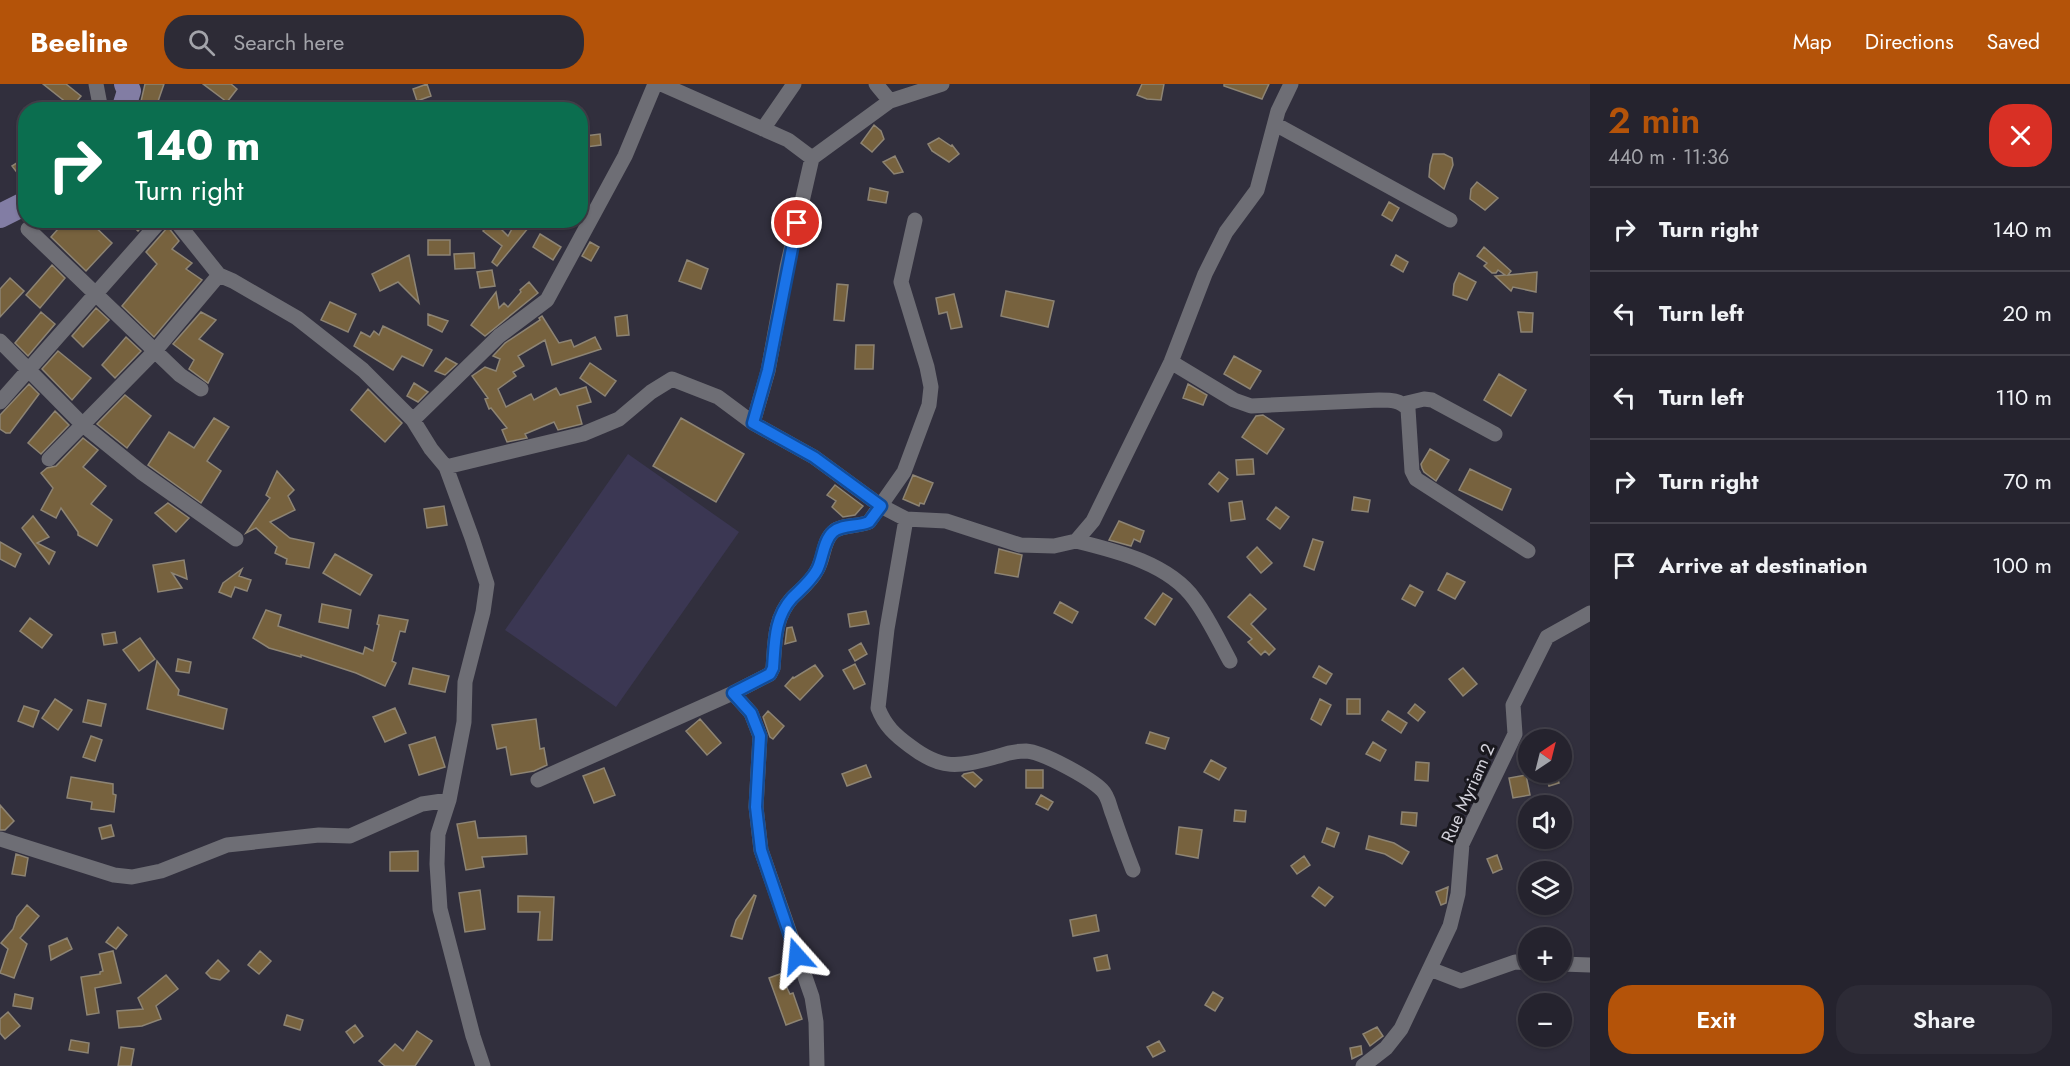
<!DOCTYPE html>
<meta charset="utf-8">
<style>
body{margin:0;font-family:Jost,sans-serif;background:#2d2b36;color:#f1f3f6;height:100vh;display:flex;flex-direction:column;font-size:22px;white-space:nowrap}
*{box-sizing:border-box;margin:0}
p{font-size:20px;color:#a3a4aa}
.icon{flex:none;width:33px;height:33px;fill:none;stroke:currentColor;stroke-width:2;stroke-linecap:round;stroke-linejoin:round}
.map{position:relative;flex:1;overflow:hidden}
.drawer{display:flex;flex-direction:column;background:#25232e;width:480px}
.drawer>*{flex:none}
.guide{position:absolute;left:18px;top:18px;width:570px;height:126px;border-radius:24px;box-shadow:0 2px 4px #0004,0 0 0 2px #42404a;background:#0b6e4f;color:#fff;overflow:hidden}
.needle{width:39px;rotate:35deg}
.tools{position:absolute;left:1518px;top:645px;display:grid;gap:12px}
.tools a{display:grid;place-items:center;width:54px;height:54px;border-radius:50%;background:#25232e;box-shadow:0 2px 4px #0004,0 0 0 2px #42404a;font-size:30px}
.pin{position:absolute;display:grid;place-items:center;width:51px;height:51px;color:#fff;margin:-26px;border:3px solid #fff;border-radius:50%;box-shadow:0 2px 6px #0007}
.me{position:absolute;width:66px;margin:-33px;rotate:342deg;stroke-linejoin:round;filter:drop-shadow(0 0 4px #0008)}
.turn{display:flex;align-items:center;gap:21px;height:126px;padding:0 18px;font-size:27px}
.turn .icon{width:78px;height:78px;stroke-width:2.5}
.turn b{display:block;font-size:42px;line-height:51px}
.round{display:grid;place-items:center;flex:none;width:63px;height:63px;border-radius:24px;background:#2d2b36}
.summary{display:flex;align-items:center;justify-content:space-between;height:102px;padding:0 18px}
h1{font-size:36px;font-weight:600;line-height:45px;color:#b45309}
.primary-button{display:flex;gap:12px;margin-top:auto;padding:12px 18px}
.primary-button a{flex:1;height:69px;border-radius:24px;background:#b45309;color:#fff;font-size:24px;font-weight:600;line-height:69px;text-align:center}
.primary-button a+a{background:#2d2b36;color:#f1f3f6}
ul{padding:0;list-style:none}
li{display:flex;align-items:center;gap:18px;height:84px;padding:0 18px;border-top:2px solid #42404a}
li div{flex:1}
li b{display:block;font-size:22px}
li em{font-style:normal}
header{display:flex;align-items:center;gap:36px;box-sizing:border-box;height:84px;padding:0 30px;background:#b45309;color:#fff}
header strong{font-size:28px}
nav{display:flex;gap:33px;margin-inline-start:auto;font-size:21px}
.search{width:420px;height:54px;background:#2d2b36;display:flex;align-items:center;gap:15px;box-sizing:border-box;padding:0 21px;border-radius:24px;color:#a3a4aa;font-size:22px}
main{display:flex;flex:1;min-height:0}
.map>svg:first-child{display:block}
</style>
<header>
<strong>Beeline</strong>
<div class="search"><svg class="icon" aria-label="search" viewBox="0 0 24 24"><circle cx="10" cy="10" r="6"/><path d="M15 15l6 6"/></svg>Search here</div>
<nav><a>Map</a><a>Directions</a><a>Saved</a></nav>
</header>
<main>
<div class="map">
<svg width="1590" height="982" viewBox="0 0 1590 982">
<rect width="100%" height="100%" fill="#312f3d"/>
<path fill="#3b3753" d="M628,370l111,78 -123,175 -111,-77z"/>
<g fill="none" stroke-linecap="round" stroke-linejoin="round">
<path stroke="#827da4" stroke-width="24" d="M123,26l6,-19 -3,-7
M0,132l26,-13"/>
</g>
<path fill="#77623e" stroke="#8d8474" stroke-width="1.5" d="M43,0h23l15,12 -9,11z
M145,0h19l-9,26h-16z
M203,0h28l6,5 -10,13z
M427,0l4,12 -14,5 -4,-12z
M1142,0h22l-3,16 -14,-1 -10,-4z
M1224,0h45l-7,15 -38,-13z
M874,41l7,6 3,8 -12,13 -11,-9z
M600,50l1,11 -15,2 -1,-11z
M939,54l12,8 1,-1 7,9 -10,8 -17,-11 -4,-7z
M1433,70h11l8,4 1,7 -9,24 -15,-12 1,-12z
M895,72l8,16 -9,2 -11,-12z
M26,73v14l-7,4 -7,-9z
M1477,98l21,16 -13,12 -15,-11 1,-10z
M870,104l18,4 -2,11 -18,-3z
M1389,118l10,6 -7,13 -10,-6z
M66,136h22l24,23 -26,28 -35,-34z
M126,136h22l-10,11z
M517,136l12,7 -32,39 -5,-4 10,-16 -19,-15 10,-10 15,15z
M168,143l11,14 -7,8 20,14 -6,6 16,11 -48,57 -32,-31 35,-42 -11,-12z
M540,150l21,13 -8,13 -20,-13z
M428,156h22v15h-22z
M590,158l9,5 -8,14 -9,-5z
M1484,163l27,24 -3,4 29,-3 -1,20 -23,-5 -2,4 -16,-15 10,-1 -7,-5 -2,3h-4l-8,-7 3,-3 -10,-7z
M474,169l1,15 -20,1 -1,-15z
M409,171l10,48 -21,-21 -18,9 -8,-17z
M1396,171l12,7 -5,10 -12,-7z
M687,176l21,9 -7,20 -22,-8z
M52,181l13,13 -25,30 -14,-13z
M492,186l3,16 -15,2 -3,-16z
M1459,189l17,9 -9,18 -14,-5 1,-11z
M10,194l14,13 -24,26v-28z
M529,198l9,11 -53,43 -14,-11 25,-33 3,16 5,-5 4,4 13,-15 -1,-2z
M837,200l11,1 -4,36 -10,-1z
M1006,207l48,10 -6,26 -47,-11z
M954,210l8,33 -11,2 -4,-17 -8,2 -3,-16z
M330,218l26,12 -8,18 -27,-12z
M96,224l13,12 -26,27 -11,-11z
M41,228l14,12 -27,32 -13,-13z
M201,228l15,8 -17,19 24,15 -15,29 -19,-14 5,-9 -21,-16z
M1518,228l15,1 -1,19h-11z
M428,230l20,7 -6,11 -14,-7z
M627,231l2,20 -12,1 -2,-19z
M542,232l17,27 12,-3 3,7 21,-10 6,12 -49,16 -7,-25 -27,16 6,10 -11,6 3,4 -18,13 8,18 25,-13 3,6 22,-12 4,7 26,-8 5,15 -14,4 5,18 -24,6 -4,-8 -29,12 2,4 -20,4 -5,-12 5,-2 -16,-20 -2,1 -4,-10 3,-1 -16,-22 13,-9 11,4 4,-12 -7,-3 12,-13 35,-23 -1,-2z
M383,242l49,24 -9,16 -21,-10 -9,14 -39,-24 7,-14 9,5 4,-6 5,4z
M126,253l15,14 -26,27 -13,-13z
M856,261h18l-1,24h-18z
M58,267l33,27 -19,22 -30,-31z
M1234,272l27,15 -11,18 -26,-15z
M446,274l11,6 -12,11 -10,-4z
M590,279l26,18 -11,15 -25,-18z
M1499,290l27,16 -15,26 -27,-16z
M414,299l14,9 -10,10 -11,-6z
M29,300l10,10 -29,39h-4l-6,-4v-14z
M1188,300l19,11 -4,10 -20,-7z
M368,305l34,34 -17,19 -34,-32z
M125,311l26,21 -24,32 -30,-24z
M55,327l14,14 -28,29 -13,-11z
M1263,331l21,14 -17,25 -25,-17 14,-21z
M214,334l15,9 -22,34 14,10 -20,32 -53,-38 21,-33 25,16z
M681,334l63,36 -28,48 -63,-36z
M83,354l15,12 -15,17 23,19 -15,18 21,16 -15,26 -19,-11v-3l-17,-24 -5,10 -15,-8 12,-22 -12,-15 6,-5 9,-2z
M1430,365l19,11 -13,21 -12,-9 -2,-4 -1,-4z
M1253,375l1,15 -17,1 -1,-15z
M1470,385l41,20 -9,21 -43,-20z
M277,387l17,19 -6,6 7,14 -25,12 20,16 24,5 -5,25 -23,-4 1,-5 -12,-6 2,-6 -21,-19 -10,5 24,-35 -4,-3z
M1219,388l9,7 -10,13 -9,-8z
M913,391l20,8 -9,21 -4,-1 -1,3 -16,-7z
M835,401l28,21 -8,9 -12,2 -11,-10 4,-6 -9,-6z
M1354,413l16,3 -2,12 -16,-2z
M1242,417l3,18 -14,2 -2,-18z
M168,419l21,15 -13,14 -21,-19z
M444,422l3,19 -20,3 -3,-19z
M1276,423l13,10 -9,12 -13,-10z
M33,432l16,21 -12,6 18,9 -6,12 -27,-36z
M1119,437l25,10 -4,11 -6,-3 -3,7 -22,-6z
M1313,455l10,3 -9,28 -10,-4z
M0,458l21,12 -6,13 -15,-8z
M1257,463l15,16 -11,10 -14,-16z
M999,465l23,6 -4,22 -23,-4z
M335,470l37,21 -12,20 -37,-22z
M184,476l3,19 -15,-6 10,15 -24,4 -5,-27z
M242,485l-3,7 12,4 -4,11 -12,-4 -4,10 -12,-5 4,-9z
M1447,489l18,9 -10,17 -17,-9z
M1410,501l13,7 -8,14 -13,-7z
M1163,509l9,6 -17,26 -10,-7z
M1250,510l16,15 -15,15 24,25 -6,6 -4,-4 -4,4 -13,-13 4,-3 -24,-22z
M1060,518l18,10 -6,11 -18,-10z
M322,520l29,6 -3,18 -29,-6z
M266,526l15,5 -3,11 85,28 2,-7 8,4 6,-26 -2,-1 2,-9 29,5 -3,12 -5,-1 -8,30 4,2 -11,23 -29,-13 -55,-18v2l-32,-9 -16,-10z
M866,527l3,13 -19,3 -2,-13z
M30,534l22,17 -10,13 -22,-17z
M792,543l4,14 -11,3 2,-16z
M115,548l2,11 -13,2 -2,-11z
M140,554l15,21 -16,12 -16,-21z
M861,559l6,11 -12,7 -6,-11z
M178,575l13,3 -2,11 -13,-2z
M157,577l22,29 -1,5 49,14 -4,20 -76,-20z
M855,580l10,20 -11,5 -11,-19z
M815,581l8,11 -23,24 -15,-14 8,-9 1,1z
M1319,582l13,8 -6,10 -13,-7z
M413,584l36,8 -4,16 -36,-8z
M1463,584l14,16 -14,12 -14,-17z
M55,615l17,11 -14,20 -16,-12z
M1320,615l11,6 -10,20 -10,-6z
M1347,615h13v15h-13z
M88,616l18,4 -5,22 -18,-4z
M1415,620l10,8 -7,9 -10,-8z
M24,622l15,5 -6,16 -15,-6z
M395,624l11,25 -21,9 -12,-25z
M768,627l16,15 -11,13 -3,-2 -7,-20z
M1388,627l19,12 -6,10 -19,-13z
M536,635l4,30 4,-1 3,17 -13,6 -23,4 -5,-28 -9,2 -5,-24z
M700,635l21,24 -14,12 -21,-24z
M1150,648l19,6 -4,11 -19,-6z
M91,652l11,4 -7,21 -12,-4z
M435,653l10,30 -26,8 -10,-30z
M1373,658l13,8 -6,11 -14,-7z
M1211,676l15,8 -7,12 -15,-8z
M1416,678l13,1 -1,18 -13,-1z
M866,681l5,12 -24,9 -5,-12z
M604,684l11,27 -21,8 -11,-27z
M1026,686h17v18h-17z
M973,688l9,8 -7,7 -13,-11 2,-2z
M1544,688h12l3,11 -10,3z
M1526,691l4,20 -17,3 -4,-20z
M71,693l42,7v10l3,1 -2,17 -23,-3 1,-7 -25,-4z
M1041,711l12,7 -5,8 -12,-6z
M0,721l14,16 -9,9h-5z
M1235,726l11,1 -1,11 -11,-1z
M1402,728l15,1 -1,13 -15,-2z
M475,737l3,17 48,-2 1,18 -45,3 2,10 -18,3 -9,-46z
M111,741l3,11 -12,3 -3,-11z
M1179,743l23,3 -4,28 -22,-4z
M1327,744l12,5 -5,14 -12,-5z
M1369,752l25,7 15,9 -7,12 -17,-10 -19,-5z
M418,767v20h-28v-19z
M16,770l12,4 -3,18 -13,-2z
M1497,771l5,14 -9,4 -6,-14z
M1304,772l6,9 -13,9 -6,-8z
M1319,803l14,10 -8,9 -13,-10z
M1448,803l-2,16 -5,2 -5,-13z
M480,806l5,39 -20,3 -6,-39z
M754,811l2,1 -14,43 -11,-3 5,-16z
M518,812l36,1 -2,43h-14l2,-28h-22z
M27,821l12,11 -19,22 7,6 -13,34 -14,-5 8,-24 -7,-6 12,-14 4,-12z
M1096,831l3,16 -26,5 -3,-16z
M118,843l9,8 -11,14 -10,-7z
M67,854l5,11 -21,11 -2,-14z
M113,867l8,32 -26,5 4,25 -12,2 -6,-38 19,-3v-2l3,-1 -4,-17z
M260,867l11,10 -12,13 -11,-9z
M1107,871l3,14 -13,2 -3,-13z
M218,876l11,11 -9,9 -9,-2 -5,-5z
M780,890l10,20 3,-1 9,26 -16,6 -17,-47z
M166,891l12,14 -22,17 5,13 -19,7 -23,2 -2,-17 26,-2 -5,-11z
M1213,908l10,6 -8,13 -10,-6z
M15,910l18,4 -2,11 -18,-3z
M8,928l12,14 -15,13 -5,-6v-14z
M287,931l16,5 -3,10 -16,-5z
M355,941l8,11 -9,7 -8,-11z
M1377,943l6,9 -13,10 -7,-12z
M417,947l15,10 -17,25h-30l-6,-5 16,-17 8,7z
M71,956l18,3 -1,10 -19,-3z
M1159,957l6,10 -12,6 -6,-10z
M1361,962l1,8 -10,5 -2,-11z
M121,963l13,2 -3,17h-13z"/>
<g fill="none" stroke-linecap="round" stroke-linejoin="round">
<path stroke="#6e6e75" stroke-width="15" d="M96,0l5,26
M661,0l127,56 24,18
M876,0l14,17
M1275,40l175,96
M763,45l31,-45
M175,136l44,55 14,6 64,37 66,52 50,50 18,29 15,18 26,71 15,46 -4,28 -18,70 -1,40 -15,78 -11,34 -1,30 3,45 33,127 10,30
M28,145l152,146 21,14
M0,257l83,84 58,47 95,67
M1171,278l63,38 17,6 128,-6c12,0 21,0 29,9l4,62 4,8 112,72
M0,318l161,-182
M1403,320l21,-5 8,1 63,34
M413,336l86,-84 48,-36 78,-144 30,-72
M753,339l15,-52 19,-104 25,-109 78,-57 52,-17
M49,375l105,-107 65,-77
M446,383l137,-33 36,-15 32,-27 21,-13 46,18 35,26 61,34 67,49 25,13 40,2 74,24 34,1 22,-5 17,-20 78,-159 34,-88 21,-42 31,-42 21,-79 13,-27
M906,435l-19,110 -9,79c7,18 17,27 32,38 34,26 50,20 89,10 8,-3 18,-5 27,-5 17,1 64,27 76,39 7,7 7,16 11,25 6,18 13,37 20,55
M1076,457c41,10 94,23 119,59 14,19 24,41 35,61
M733,609l18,20 9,23 -4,71 5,43 51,147 4,25 1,44
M538,696l195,-87 37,-19 3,-6c2,-25 1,-50 19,-70 9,-9 19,-16 25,-28 7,-11 6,-29 16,-38 9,-8 25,-5 36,-10l35,-50 25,-67 2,-18 -4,-20 -26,-85 14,-62
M0,755l114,36 18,2 29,-6 66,-26 92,-10 31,1 72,-32 27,-4
M1562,880l28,1
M1430,885l31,12 54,-19 13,1
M1363,982l23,-18 15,-19 49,-103 8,-32 4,-50 53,-110 -2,-29 34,-68 43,-24"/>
</g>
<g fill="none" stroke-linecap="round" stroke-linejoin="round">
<g stroke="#114b97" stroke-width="15">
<path id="route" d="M797,872l-36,-106 -5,-43 4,-71 -9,-23 -18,-20 37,-19 3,-6c2,-25 1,-50 19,-70 9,-9 19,-17 25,-28 6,-11 6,-29 16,-38 9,-8 25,-5 36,-10l12,-16 -67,-49 -61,-34 15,-53 29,-147"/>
</g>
<use href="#route" stroke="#1a73e8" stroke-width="10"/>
</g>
<g text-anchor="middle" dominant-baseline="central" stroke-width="6" stroke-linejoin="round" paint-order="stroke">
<g font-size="18" fill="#d2d1da" stroke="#19181e">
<text transform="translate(1468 709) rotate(-66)">Rue Myriam 2</text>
</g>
</g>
</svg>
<div class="tools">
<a><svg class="needle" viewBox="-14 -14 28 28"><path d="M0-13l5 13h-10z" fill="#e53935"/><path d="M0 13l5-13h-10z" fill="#a3a4aa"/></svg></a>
<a><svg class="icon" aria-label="sound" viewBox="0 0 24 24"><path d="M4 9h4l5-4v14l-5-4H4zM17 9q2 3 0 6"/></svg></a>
<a><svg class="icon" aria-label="layers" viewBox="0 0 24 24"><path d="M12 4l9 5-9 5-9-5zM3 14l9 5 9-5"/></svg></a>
<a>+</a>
<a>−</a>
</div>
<div class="pin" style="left:797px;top:139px;background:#d93025"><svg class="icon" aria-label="arrive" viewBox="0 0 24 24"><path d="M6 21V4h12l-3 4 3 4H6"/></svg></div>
<svg class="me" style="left:797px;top:872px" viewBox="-20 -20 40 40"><path d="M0-17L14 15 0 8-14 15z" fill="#1a73e8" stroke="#fff" stroke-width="4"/></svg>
<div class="guide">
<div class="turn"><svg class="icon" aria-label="right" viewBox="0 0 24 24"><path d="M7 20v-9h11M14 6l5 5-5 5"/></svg><div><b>140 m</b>Turn right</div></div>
</div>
</div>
<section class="drawer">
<div class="summary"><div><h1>2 min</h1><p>440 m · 11:36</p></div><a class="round" style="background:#d93025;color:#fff"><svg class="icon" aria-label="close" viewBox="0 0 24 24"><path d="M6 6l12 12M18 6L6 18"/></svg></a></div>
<ul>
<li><svg class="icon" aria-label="right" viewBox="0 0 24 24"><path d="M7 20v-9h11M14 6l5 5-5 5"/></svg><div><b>Turn right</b></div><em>140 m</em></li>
<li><svg class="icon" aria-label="left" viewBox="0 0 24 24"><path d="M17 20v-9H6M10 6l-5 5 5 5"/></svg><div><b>Turn left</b></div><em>20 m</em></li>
<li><svg class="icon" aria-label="left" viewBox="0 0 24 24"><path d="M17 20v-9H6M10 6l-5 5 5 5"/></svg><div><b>Turn left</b></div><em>110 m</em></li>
<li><svg class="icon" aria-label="right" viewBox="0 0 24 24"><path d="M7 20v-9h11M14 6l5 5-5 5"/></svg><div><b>Turn right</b></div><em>70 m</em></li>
<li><svg class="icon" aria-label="arrive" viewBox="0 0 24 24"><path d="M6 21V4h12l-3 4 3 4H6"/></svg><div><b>Arrive at destination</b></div><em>100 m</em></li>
</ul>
<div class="primary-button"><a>Exit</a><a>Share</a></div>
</section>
</main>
